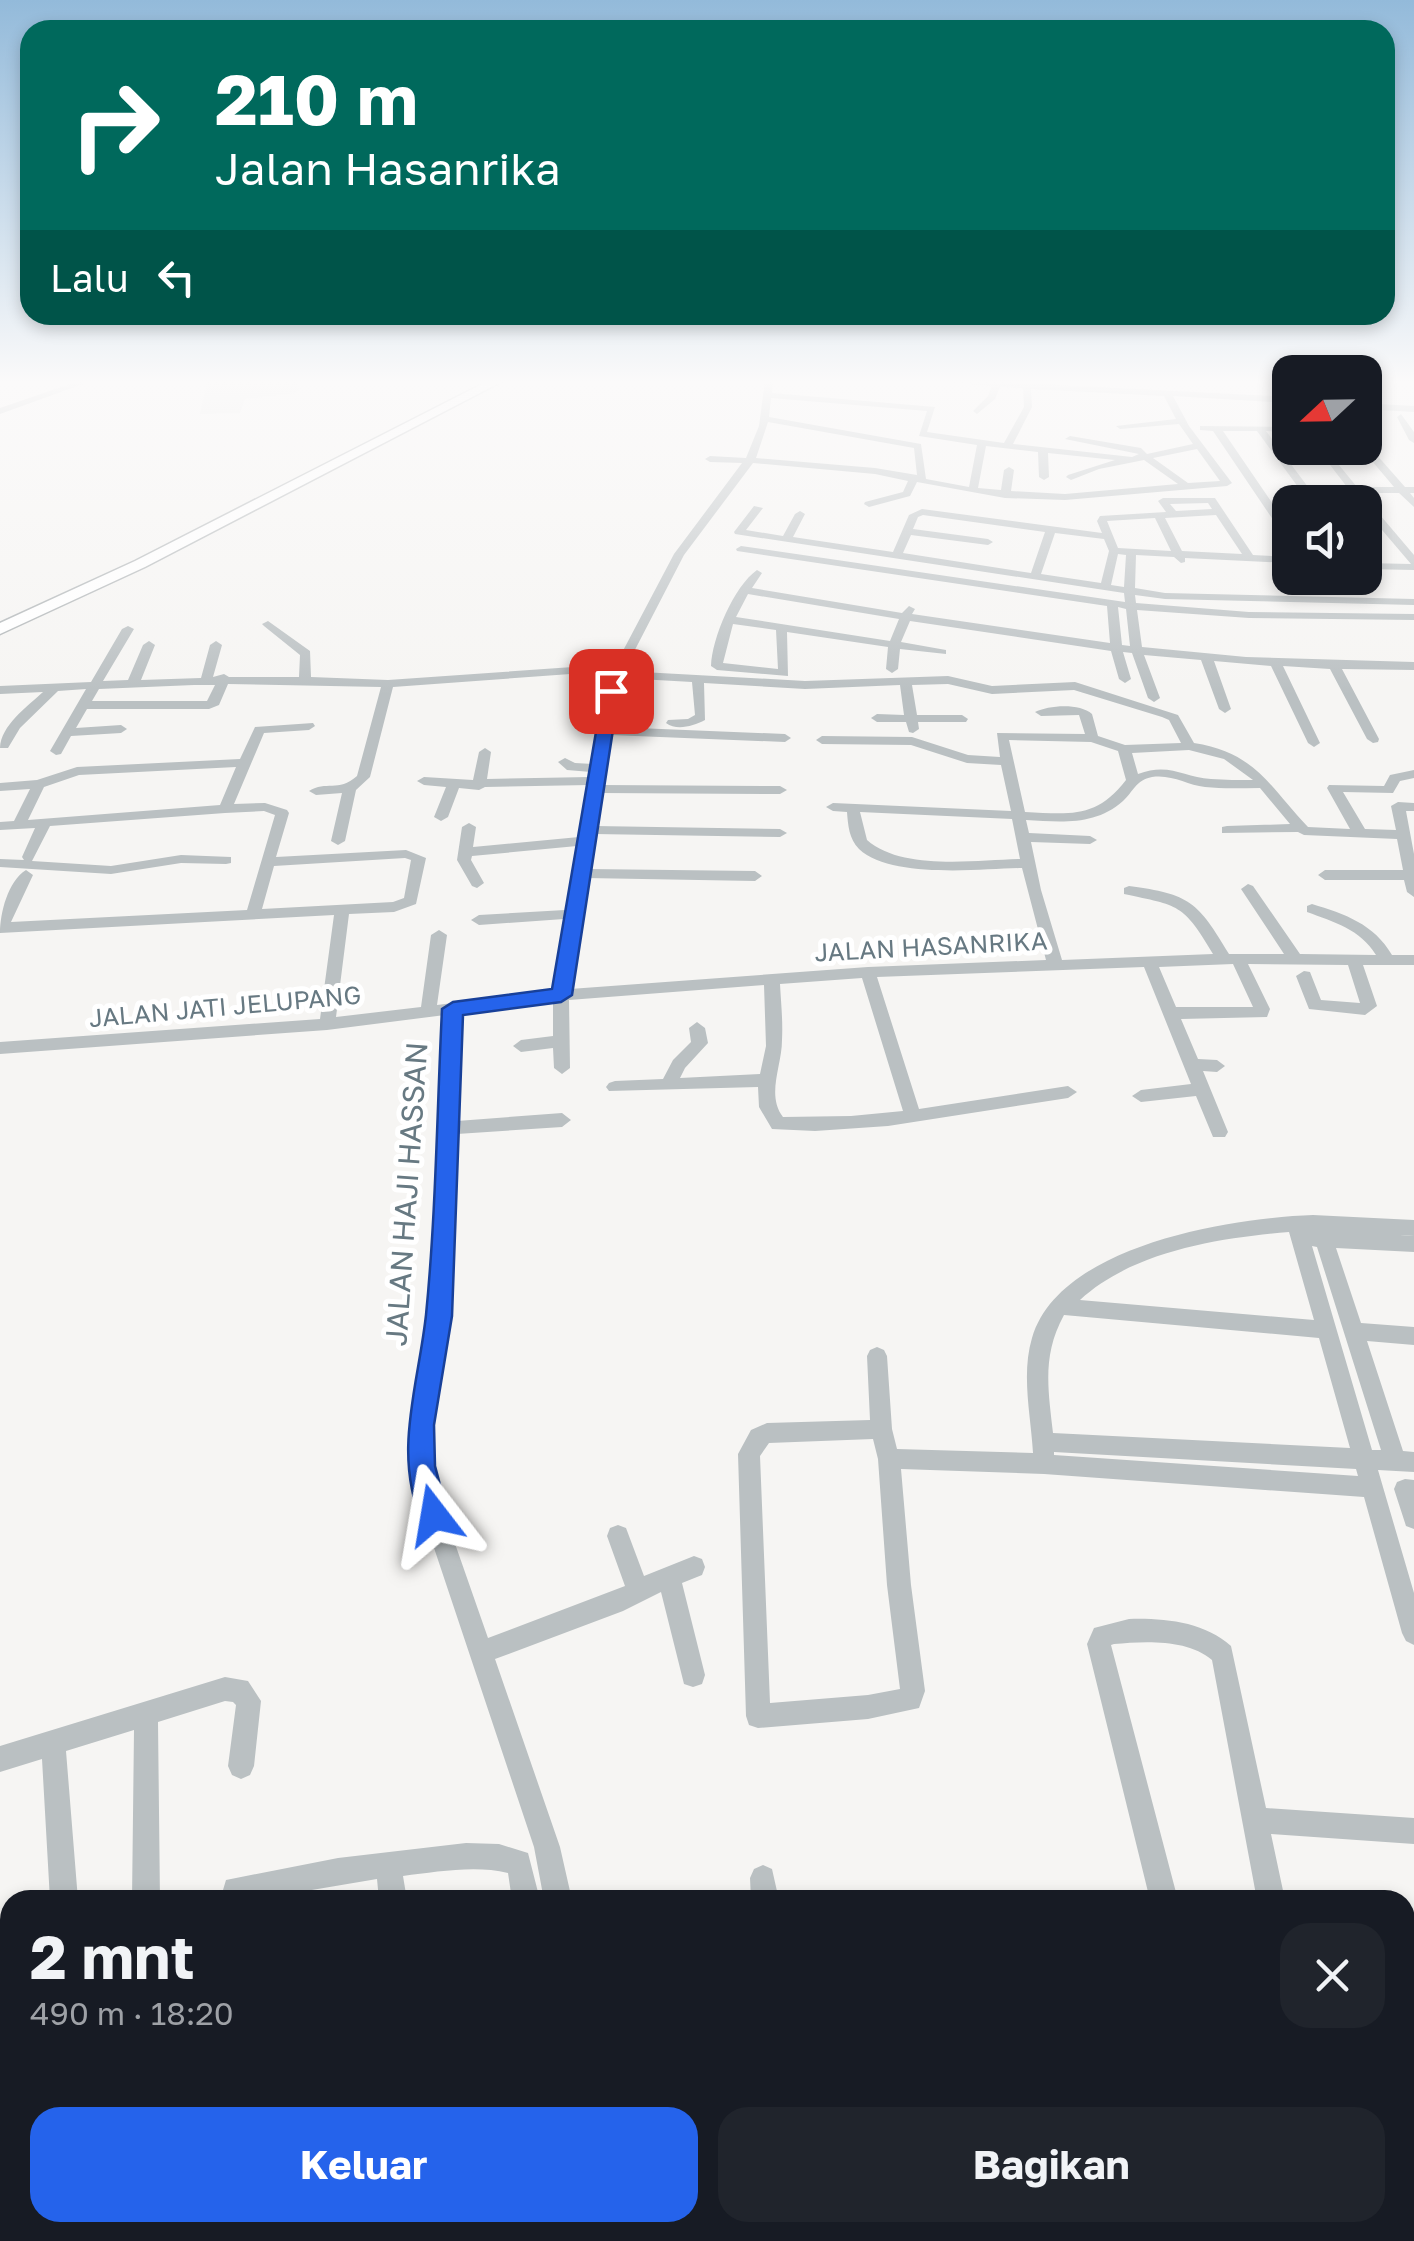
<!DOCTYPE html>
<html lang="id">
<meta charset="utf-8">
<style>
body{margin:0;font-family:"Golos Text",sans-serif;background:#20242c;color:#f1f3f6;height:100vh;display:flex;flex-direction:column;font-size:38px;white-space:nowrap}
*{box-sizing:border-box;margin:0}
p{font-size:32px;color:#9ea1a6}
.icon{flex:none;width:55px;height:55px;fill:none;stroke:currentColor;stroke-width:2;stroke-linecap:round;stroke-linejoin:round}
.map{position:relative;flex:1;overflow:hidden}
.panel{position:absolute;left:0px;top:1890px;width:1415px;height:352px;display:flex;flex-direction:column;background:#171b24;border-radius:30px 30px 0 0;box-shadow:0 5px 15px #0003}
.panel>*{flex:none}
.top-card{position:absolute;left:20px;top:20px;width:1375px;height:305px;border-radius:30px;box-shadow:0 5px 15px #0003;background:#00695c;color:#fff;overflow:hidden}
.needle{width:65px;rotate:248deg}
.tools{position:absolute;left:1272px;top:355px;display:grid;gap:20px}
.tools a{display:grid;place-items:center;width:110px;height:110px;border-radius:20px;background:#171b24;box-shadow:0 5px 15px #0003;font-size:50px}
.pin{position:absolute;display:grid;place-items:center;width:85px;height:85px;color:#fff;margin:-42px;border-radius:20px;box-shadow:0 5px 15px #0006}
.me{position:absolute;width:110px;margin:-55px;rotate:346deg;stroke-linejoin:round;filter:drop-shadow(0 0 8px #0008)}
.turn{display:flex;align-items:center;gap:35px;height:210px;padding:0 30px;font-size:45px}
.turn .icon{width:130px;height:130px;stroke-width:2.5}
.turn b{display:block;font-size:70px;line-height:85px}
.then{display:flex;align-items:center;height:95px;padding:0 30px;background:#0003;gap:20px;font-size:38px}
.round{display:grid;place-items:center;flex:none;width:105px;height:105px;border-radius:30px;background:#20242c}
.headline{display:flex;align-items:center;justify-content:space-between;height:170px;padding:0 30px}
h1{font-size:60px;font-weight:700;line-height:75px}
.button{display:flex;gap:20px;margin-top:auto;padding:20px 30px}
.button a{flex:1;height:115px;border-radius:30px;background:#2563eb;color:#fff;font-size:40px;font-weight:700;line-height:115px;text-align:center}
.button a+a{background:#20242c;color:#f1f3f6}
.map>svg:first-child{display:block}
</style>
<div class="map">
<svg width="1414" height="2241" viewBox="0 0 1414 2241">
<rect width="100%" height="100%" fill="#f6f5f3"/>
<path fill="#e6e7e6" d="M207,381h95l-5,12 -52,6 -5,14 -40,1z"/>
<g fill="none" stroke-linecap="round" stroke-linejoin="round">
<g stroke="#b0b5b7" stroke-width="3">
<path id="highway" d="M488,381h15l-358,186 -145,67v-11l135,-62z"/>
</g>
<path fill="#bac0c2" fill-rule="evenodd" d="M79,381h12l-91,33v-6z
M765,381h8l-1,12 163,14 -8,25 77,11 20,-36 -1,-19 -23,-1 -5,12 -18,15 -4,-3 15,-15 4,-10 -57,-5h50l305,16v6l-117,-7 16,30 43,57 -5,3 -162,14 -60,-2 -88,-16 -7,14 -41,11 -5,-3 1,-2 38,-10 5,-11 -33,-7 -122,-11 -69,92 -60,116 181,10 143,-5 44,10 83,-4 103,33 16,28c62,10 74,42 114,84l42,2 -23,-41 2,-3 55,1 6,-11 24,-5v8l-14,3 -7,12 -50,-1 22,37 31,1 -5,-24 7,-4 16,1v8h-8l8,43v43l-7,-5 -3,-12h-79l-7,-5 7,-5h78l-6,-31 -93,-4 -6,-3 -76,1v-6l5,-1 63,-2 -30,-36c-18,0 -37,1 -55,-1 -18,-2 -33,-13 -53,-10 -16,3 -19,15 -29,24 -28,25 -62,21 -97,19l3,13 61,3 7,4 -7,4 -59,-2 10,48 21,70 151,-6c-30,-51 -34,-48 -89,-60v-6l5,-2c61,8 69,16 100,68h55l-43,-65 7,-5 5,2 47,68 76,1c-16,-26 -42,-33 -69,-43v-6l5,-2c33,10 62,20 80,51h22v10h-51l14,41 -12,9 -56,-6 -13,-33 8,-5 6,1 11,28 39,3 -12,-38 -100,-1 22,45 -3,8 -86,2 17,40 19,1 8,6 -8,6 -14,-1 25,61 -3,5h-12l-17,-41 -55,6 -9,-6 9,-6 50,-6 -47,-117 -267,10 42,132 149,-23 9,6 -9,6 -180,28 -73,5 -43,-2 -13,-22 -1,-20 -149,4 -3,-4 3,-4 6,-2 48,-2 10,-19 18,-18 -2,-14 8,-6 8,6 3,15 -23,25 -5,10 80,-4 6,-28 -2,-61 -195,15 1,68 -8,6 -8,-6 -1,-20 -32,4 -8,-6 8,-6 32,-4v-35l-92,12 -4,108 105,-8 9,7 -9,7 -105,7 -8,176 -14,102 -2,48 12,55 43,123 137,-52 -18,-50 3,-8 8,-3 8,3 18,48 50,-20 8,3 3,8 -3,8 -20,8 23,92 -3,9 -9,3 -9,-3 -23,-92 -38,19 -128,48 65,188 12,53h-28l-10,-53 -111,-332c-22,-83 0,-131 7,-211 7,-97 10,-192 15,-289l-118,15 -327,24v-12l320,-23 14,-104 -334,18c0,-20 8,-52 26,-63l7,5 -22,47 236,-12 28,-95 -11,-4 -39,2 -175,13 -18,35 79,5 70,-11 50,2v6l-5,1 -45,-1 -70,11 -111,-7v-8l24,1 -2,-3 13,-29 -35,2v-8l14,-1 16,-32 -30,2v-8l37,-3 40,-13 163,-8 15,-32 58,-4 2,3 -6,4 -45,3 -30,71 31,-1 22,7 2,3 -13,44 130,-7 20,8 -10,46 -22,8 -45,2 -13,103 85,-10 10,-72 8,-5 8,5 -10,70 117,-15 10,-71 -85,6 -8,-5 8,-5 86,-5 12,-64 -105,10 -1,4 13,23 -7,5 -5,-2 -15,-26 5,-33 7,-4 7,4 -3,20 106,-10 10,-52 -104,2 -6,3 -20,-2 -11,29 -7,4 -7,-4 12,-30 -22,-2 -7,-4 7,-4 49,3 6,-28 6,-4 6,4 -4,27 103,-2 1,-5 -24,-2 -9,-8 7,-4 10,5 18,1 19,-93 -219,16 -23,90 -14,13 -11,51 -7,4 -7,-4 11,-48 -26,2 -7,-4c17,-11 29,2 48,-15l24,-89 -153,-3 -9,21 -10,4h-122l-11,19 45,-3 6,4 -6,4 -50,3 -10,18 -5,1 -6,-4 36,-62 -28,2 -38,37 -12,20h-8c1,-23 27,-41 43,-56l-43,2v-8l91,-4 31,-53 6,-3 6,3 -31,52 25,-1 15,-35 6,-4 6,4 -14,35 60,-2 9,-33 6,-4 6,4 -9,32 11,-3 5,3h70l1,-22 -36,-29 -2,-2 6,-3 42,30 1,26 77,3 228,-16 58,-110 68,-91 -32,-1 -5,-3 5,-3 36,2 13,-32zM1031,389l133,7 12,23 -60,7 4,3 59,-5 14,20 -46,10 -6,-6 -71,-12 -5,3 74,15 -7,3 -119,-13 19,-37zM771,398l156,13 -8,25 58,9 -8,42 -43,-8 -5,-35 -152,-27zM768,422l146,26 3,27 -42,-7 -119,-10zM986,446l52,6 1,25 5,3 5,-3 -1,-24 67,7 -47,15 -2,2 5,3 28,-11 45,-9 34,24 -113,10 -54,-3 3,-21 -5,-3 -5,3 -3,20 -23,-2zM1197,449l23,32 -32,2 -35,-25zM621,678l71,4 3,33 -7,4 -20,1 -2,3c11,8 27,3 39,-3l-1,-37 101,6 95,-4 4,30 -27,-1 -6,4 6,4h29l3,10 4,1 6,-4 -1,-7h48l2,-3 -6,-4h-45l-5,-30 36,-1 44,10 82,-4 88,27 7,3 12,23 -56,2 -27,-9 -6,-22c-12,-11 -43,-9 -57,-2l6,4 38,-1 6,19 -88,-1 3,24 -32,-2 -56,-18 -90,-1 -6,4 6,4 89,1 56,18 34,2 10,46 -178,-8 -7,4 7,4 14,1c1,13 2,27 12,37 32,30 121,20 163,19l24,92 -178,7 -298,22 16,-111 169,3 7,-5 -7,-5 -167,-2 6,-35 186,3 7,-4 -7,-4 -185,-3 6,-33 179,1 7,-4 -7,-4 -178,-1 9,-50 174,7 6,-4 -6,-4 -172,-7zM194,685h21l-8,16h-115l7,-12zM1009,740l82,2 27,9 8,29c-30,39 -56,34 -101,32zM1189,750l35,9 29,21c-14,0 -28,0 -42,-1 -28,-2 -42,-17 -73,-5l-6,-21zM236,767l-16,38 -192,15 16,-33 35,-12zM860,812l152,7 8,40c-44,1 -118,12 -153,-19zM405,858l6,2 -7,38 -11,4 -131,7 12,-43zM1233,964l20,43h-77l-17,-40zM862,978l41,133 -52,5 -68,1c-17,-22 -1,-51 -1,-77 1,-19 -1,-37 -2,-56z
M1365,382h8l5,22 36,2v6l-49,-3v-6l4,1z
M1401,414l13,18v11l-5,-3 -12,-23z
M1200,426l90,1 -3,5 -21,-1 42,56h39l-30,-39h8l32,39h37l-33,-39 7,-3 37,42h9v6h-4l4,5v9l-15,-14h-38l-4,4 -6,-4h-39l7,9h-10l-52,-71h-34l67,98v11l-4,-1 -73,-108 -13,-1z
M1163,498h52l38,57 37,2v6l-105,-5v4l-4,1 -7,-6 -38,-2 -1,33 30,5 249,6v6l-249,-6 -30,-4 1,8 113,9 165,2v6l-165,-2 -112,-8 5,37 104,10 168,5v8l-72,-1 37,70 -1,3 -5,1 -6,-4 -37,-70 -47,-3 37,77 -6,4 -6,-4 -37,-77 -57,-5 17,48 -6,4 -6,-4 -18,-49 -57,-5 16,43 -6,4 -6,-4 -16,-45 -9,-1 8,27 -6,4 -6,-4 -8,-28 -201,-30 -9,21 45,8v4l-46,-5 -2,20 -6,4 -6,-4 2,-22 -101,-15 1,44 -71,-6 -6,-4c1,-28 23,-80 46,-96l5,3 -10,15 150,25 7,-7 6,3 -3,5 198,29 -3,-37 -370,-55 -1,-2 5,-3 384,56 -1,-9 -389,-59 -1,-2 20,-26 9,2 -17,22 37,6 12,-22 5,-3 5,3 -12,23 100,15 16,-37 13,-6 180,24 -5,-12 3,-5 66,-4 -8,-11zM1208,503l4,6 -36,2 -6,-7zM923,515l122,17 -14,41 -128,-20 8,-18 77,10 5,-3 -5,-3 -75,-10 5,-12zM1216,515l26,39 -60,-3 -17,-33zM1155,518l16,33 -53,-3 -11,-27zM1055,533l49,6 5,12 -8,32 -60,-9zM1118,554l8,1 -2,32 -13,-2zM748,594l151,25 -9,22 -154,-24zM1118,607l8,2 4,37 -8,-1zM733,624l43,6 2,39 -55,-6z
M1361,502h8l45,53v15l-49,-1v-6l46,1 -46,-54v-8z
M1313,1215l101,5v16l-83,-6 83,6v16l-78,-4 25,75 53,4v18l-47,-4 36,110 11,1v20l-36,-2 36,123v52l-8,-4 -4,-8 -38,-136 -320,-23 -143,-5 10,116 14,106 -6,17 -51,11 -110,9 -9,-3 -3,-9 -8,-262 13,-24 16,-7 103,-3 -3,-64 3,-6 7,-3 7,3 3,6 5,73 5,20 136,4c-2,-37 -12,-78 -1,-115 27,-93 198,-120 281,-123zM1289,1232l25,88 -234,-20c53,-49 140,-62 209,-68zM1312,1246l5,1 64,203h-9zM1064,1315l255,23 31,110 -297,-15c-5,-44 -11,-78 11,-118zM873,1439l5,20 9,126 13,104 -32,6 -98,8 -10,-247 9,-13zM1054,1452l302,17 2,7 -304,-21z
M1405,1479l9,1v49l-8,-3 -12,-37 3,-7z
M1129,1619c36,-1 75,3 102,27l35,162 148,10v26l-143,-10 14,66h-28l-45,-240c-24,-21 -67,-19 -98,-16l-3,1 67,255h-28l-63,-256 7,-16z
M225,1677l23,4 13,20 -7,65 -4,9 -9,4 -9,-4 -4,-9 8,-61 -3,-3 -8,-1 -67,21 2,178h-28l2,-170 -68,21 12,149h-28l-8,-141 -42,13v-26z
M466,1843l33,1 29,9 12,47h-28l-4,-27c-33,-8 -72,-1 -105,3l4,24h-28l-2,-21 -124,21h-25l-5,-10 3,-10 112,-22z
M763,1865l9,4 7,31h-28l-1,-22 4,-9z
M73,2232h31l1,9h-32z
M131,2232h31l1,9h-32z
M607,2232h31l2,9h-32z"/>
<use href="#highway" fill="#fff" fill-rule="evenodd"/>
</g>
<linearGradient id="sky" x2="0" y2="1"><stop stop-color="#93bada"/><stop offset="0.55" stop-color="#fbfafa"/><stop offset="1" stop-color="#fbfafa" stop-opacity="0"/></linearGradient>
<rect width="1414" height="695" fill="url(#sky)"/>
<path fill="#2563eb" stroke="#184099" stroke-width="2.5" d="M611,686l8,5 -47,304 -11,7 -98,13 -11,301 -18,109 1,41 13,49 -4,10 -10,4 -11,-4c-31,-72 -5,-137 3,-210 10,-101 11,-204 16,-306l11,-7 99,-13 51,-298z"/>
<g text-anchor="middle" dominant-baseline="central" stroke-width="10" stroke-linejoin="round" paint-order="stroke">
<g font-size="25" fill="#677982" stroke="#fff">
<text transform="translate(931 946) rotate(-3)">JALAN HASANRIKA</text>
<text transform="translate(225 1006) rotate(-5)">JALAN JATI JELUPANG</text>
</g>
<g font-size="30" fill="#677982" stroke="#fff">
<text transform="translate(406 1194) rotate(-86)">JALAN HAJI HASSAN</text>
</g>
</g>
</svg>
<div class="tools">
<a><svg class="needle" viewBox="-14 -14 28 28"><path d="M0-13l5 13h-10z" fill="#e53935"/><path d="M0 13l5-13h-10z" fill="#9ea1a6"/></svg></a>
<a><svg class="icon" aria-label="sound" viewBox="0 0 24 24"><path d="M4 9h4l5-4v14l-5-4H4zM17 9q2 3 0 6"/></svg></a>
</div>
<div class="pin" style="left:611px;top:691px;background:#d93025"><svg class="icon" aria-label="arrive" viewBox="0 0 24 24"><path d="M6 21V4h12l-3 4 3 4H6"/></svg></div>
<svg class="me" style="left:434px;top:1515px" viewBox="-20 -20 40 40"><path d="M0-17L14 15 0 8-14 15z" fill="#2563eb" stroke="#fff" stroke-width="4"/></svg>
<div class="top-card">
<div class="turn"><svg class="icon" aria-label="right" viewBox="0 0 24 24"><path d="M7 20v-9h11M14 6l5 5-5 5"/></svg><div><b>210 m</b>Jalan Hasanrika</div></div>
<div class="then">Lalu<svg class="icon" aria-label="left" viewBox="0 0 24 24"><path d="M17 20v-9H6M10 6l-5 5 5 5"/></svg></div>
</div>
<section class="panel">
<div class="headline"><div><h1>2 mnt</h1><p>490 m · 18:20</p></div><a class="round"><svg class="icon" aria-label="close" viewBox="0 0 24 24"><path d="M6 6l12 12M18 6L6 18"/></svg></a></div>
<div class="button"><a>Keluar</a><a>Bagikan</a></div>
</section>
</div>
